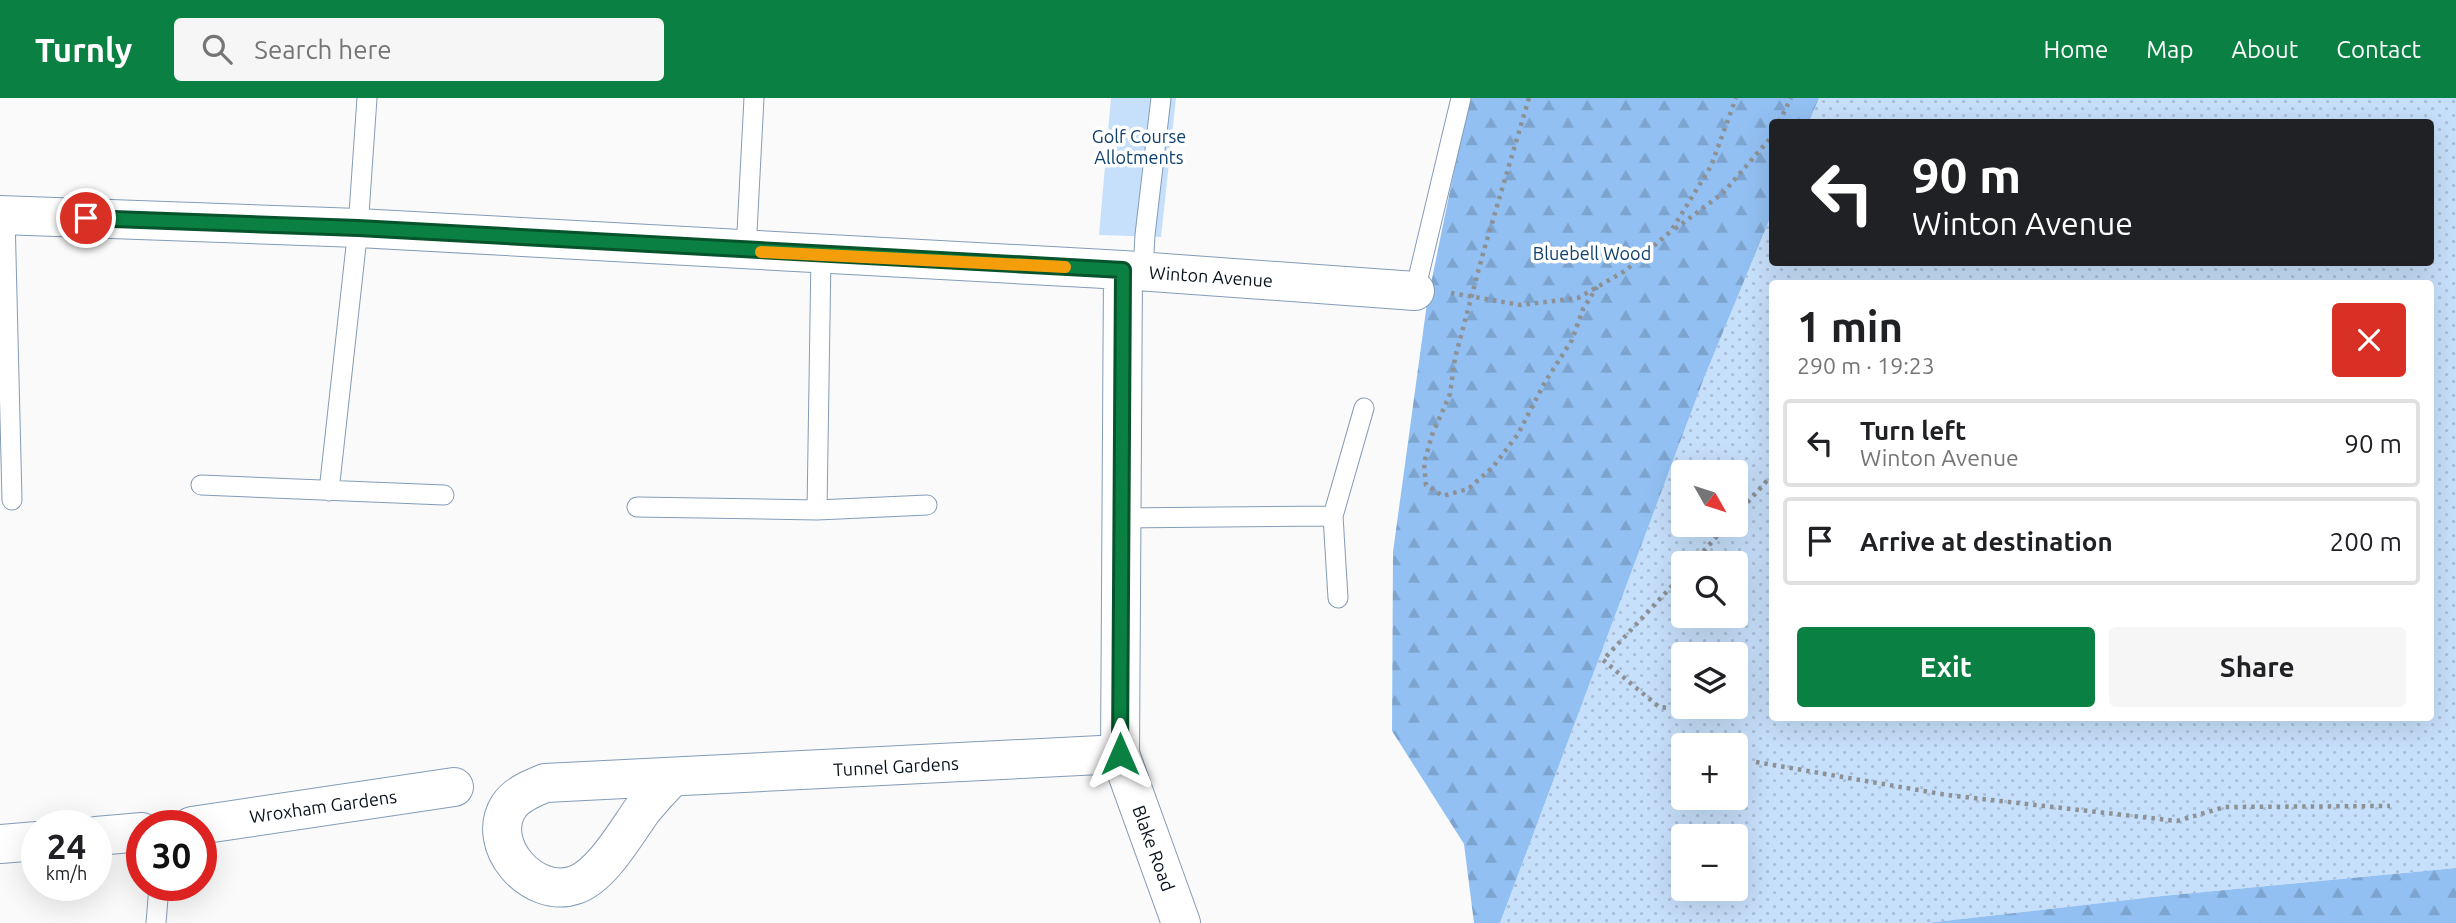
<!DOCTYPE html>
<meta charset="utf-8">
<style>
body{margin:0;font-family:Ubuntu,sans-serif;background:#f6f6f6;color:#202124;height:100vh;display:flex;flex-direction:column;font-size:26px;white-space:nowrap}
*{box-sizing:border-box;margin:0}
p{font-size:23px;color:#757577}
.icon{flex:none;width:38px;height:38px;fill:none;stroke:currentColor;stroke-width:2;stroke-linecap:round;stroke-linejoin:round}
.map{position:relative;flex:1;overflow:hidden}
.drawer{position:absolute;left:1769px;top:182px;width:665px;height:441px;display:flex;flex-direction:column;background:#fff;border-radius:7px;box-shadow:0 7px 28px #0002}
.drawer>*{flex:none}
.banner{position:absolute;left:1769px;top:21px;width:665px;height:147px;border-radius:7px;box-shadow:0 7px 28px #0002;background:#202124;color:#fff;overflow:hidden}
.needle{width:46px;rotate:129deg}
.buttons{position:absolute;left:1671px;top:362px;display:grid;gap:14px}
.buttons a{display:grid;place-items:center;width:77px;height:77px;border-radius:7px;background:#fff;box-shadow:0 7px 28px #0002;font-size:35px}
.speed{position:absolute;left:21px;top:712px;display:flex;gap:14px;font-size:35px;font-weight:700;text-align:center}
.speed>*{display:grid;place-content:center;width:91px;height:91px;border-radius:50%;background:#fff;box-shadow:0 7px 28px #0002;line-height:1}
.speed small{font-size:18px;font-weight:400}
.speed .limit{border:10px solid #d22;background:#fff;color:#111}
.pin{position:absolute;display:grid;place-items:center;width:60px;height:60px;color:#fff;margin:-30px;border:4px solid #fff;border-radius:50%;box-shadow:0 2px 7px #0007}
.me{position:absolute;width:77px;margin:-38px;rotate:0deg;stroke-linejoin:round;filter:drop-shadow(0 0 5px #0008)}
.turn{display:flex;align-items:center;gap:24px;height:147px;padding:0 28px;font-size:32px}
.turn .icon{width:91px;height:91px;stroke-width:2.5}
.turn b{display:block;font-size:49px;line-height:60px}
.round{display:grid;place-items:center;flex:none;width:74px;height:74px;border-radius:7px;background:#f6f6f6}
.headline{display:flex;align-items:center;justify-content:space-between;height:119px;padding:0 28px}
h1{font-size:42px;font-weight:700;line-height:52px}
.action{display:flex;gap:14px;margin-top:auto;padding:14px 28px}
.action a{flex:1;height:80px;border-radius:7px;background:#0b8043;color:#fff;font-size:28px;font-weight:700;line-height:80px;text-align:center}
.action a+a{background:#f6f6f6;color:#202124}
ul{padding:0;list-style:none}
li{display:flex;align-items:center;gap:21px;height:88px;margin:0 14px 10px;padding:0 14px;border:4px solid #e0e0e0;border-radius:7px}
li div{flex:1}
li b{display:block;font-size:26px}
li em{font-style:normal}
header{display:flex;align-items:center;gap:42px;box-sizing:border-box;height:98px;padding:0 35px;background:#0b8043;color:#fff}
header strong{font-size:33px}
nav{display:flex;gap:38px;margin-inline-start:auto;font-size:24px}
.search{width:490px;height:63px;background:#f6f6f6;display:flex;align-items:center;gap:18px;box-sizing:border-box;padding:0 24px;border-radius:7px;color:#757577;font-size:26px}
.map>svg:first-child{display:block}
</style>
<header>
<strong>Turnly</strong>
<div class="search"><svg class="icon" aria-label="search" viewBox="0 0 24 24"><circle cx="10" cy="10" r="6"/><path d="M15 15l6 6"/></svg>Search here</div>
<nav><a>Home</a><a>Map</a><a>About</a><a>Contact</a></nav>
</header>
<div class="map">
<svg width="2456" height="825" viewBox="0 0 2456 825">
<defs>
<pattern id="grass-dots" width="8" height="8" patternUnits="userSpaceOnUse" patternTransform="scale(1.75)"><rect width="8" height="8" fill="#c6dffa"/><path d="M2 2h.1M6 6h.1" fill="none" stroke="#a9bed6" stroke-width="1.8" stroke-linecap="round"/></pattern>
<pattern id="forest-firs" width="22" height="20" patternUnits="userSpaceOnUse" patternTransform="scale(1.75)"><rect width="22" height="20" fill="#92c0f2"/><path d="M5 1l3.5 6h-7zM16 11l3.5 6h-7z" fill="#7da4cf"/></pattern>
</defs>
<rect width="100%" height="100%" fill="#fafafa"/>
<path fill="url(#grass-dots)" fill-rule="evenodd" d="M1819,0h637v770l-294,28 -235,27h-427l204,-545 69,-167v51h658v-140h-622zM1773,186h658v434h-658zM1684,374h52v53h-52zM1684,466h52v52h-52zM1684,556h52v53h-52zM1684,648h52v52h-52zM1684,738h52v53h-52z"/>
<path fill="url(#forest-firs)" d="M1469,0h350l-10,24h-36v89l-69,167 -204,545h-26l-10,-79 -72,-113 1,-179 34,-249z
M2456,770v55h-529l235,-27z"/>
<path fill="#c6dffa" d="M1111,0h65l-15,139 -62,-2z"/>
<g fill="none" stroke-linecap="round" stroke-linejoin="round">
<g stroke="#839cb7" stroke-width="21">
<path id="lane" d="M5,117l7,285
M746,153l8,-153
M1143,174l2,-37 16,-137
M1415,193l46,-193
M201,387l243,10
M329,393l29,-263 9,-130
M637,409l180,3 110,-5
M817,412l4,-255
M1120,420l213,-2
M1338,500l-5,-82 31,-108
M156,825l3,-37"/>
</g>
<g stroke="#839cb7" stroke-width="40">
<path id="street" d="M0,117l358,13 765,42 292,21
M1123,172l-3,484 61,169
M672,679c-10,10 -20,21 -29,32 -16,22 -41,67 -68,76 -43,15 -91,-41 -66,-79 8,-12 24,-18 36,-23l575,-29
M192,728l262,-39
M96,738l46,-4
M0,746l37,-3"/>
</g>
<path stroke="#8d9196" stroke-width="4.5" stroke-dasharray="3.5 5" stroke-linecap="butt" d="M1529,0l-45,152 -29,108 -5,36 -18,41 -8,28 2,22 17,11 25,-7 25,-22 25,-33 27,-52 27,-42 11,-31 14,-22
M1779,24l12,-24
M1675,131l48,-36 50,-58
M1451,195l70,12 57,-7 47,-27 46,-40 40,-65 25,-68
M1736,417l37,-41
M1692,466l35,-39
M1684,475l-81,87 56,47 51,5
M1756,664l191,33 230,26 48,-14 165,-1"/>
<use href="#lane" stroke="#fff" stroke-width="19"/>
<use href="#street" stroke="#fff" stroke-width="38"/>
</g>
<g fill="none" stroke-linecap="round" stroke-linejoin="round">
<g stroke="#07532c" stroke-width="18">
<path id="route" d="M86,120l272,10 765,42 -3,484"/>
</g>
<use href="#route" stroke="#0b8043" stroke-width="12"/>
<path stroke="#f59e0b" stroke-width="12" d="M761,154l304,15"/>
</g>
<g text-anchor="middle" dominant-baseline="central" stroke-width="7" stroke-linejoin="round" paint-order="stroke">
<g font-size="18" fill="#0f3f6c" stroke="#fff">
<text x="1139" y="38">Golf Course<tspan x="1139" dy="21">Allotments</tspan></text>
<text x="1592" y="155">Bluebell Wood</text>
</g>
<g font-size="18" fill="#09131d" stroke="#fff">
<text transform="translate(1211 178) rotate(4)">Winton Avenue</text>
<text transform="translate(896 668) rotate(-3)">Tunnel Gardens</text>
<text transform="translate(323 708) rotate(-8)">Wroxham Gardens</text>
<text transform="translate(1154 750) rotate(70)">Blake Road</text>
</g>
</g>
</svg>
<div class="buttons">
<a><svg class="needle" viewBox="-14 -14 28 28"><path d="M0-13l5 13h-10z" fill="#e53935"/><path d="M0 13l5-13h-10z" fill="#757577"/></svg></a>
<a><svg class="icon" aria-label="search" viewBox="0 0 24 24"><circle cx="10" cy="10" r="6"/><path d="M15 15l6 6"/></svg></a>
<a><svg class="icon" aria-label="layers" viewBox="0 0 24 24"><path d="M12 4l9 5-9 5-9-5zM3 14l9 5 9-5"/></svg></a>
<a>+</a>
<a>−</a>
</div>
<div class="speed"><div>24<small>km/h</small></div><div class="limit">30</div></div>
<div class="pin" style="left:86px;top:120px;background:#d93025"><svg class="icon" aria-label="arrive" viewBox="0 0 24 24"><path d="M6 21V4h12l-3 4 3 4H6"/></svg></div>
<svg class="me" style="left:1120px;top:656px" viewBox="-20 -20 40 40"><path d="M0-17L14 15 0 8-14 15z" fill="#0b8043" stroke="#fff" stroke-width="4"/></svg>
<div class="banner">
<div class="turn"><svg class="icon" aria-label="left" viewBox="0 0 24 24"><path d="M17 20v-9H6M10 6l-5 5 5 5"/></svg><div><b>90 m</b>Winton Avenue</div></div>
</div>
<section class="drawer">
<div class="headline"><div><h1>1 min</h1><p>290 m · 19:23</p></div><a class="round" style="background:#d93025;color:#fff"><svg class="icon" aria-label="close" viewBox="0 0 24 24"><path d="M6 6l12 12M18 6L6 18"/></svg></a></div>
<ul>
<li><svg class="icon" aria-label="left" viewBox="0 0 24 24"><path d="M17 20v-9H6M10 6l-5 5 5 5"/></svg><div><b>Turn left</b><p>Winton Avenue</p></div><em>90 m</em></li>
<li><svg class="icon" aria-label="arrive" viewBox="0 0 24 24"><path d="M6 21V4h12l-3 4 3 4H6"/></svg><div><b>Arrive at destination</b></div><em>200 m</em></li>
</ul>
<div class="action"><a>Exit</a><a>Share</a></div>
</section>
</div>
